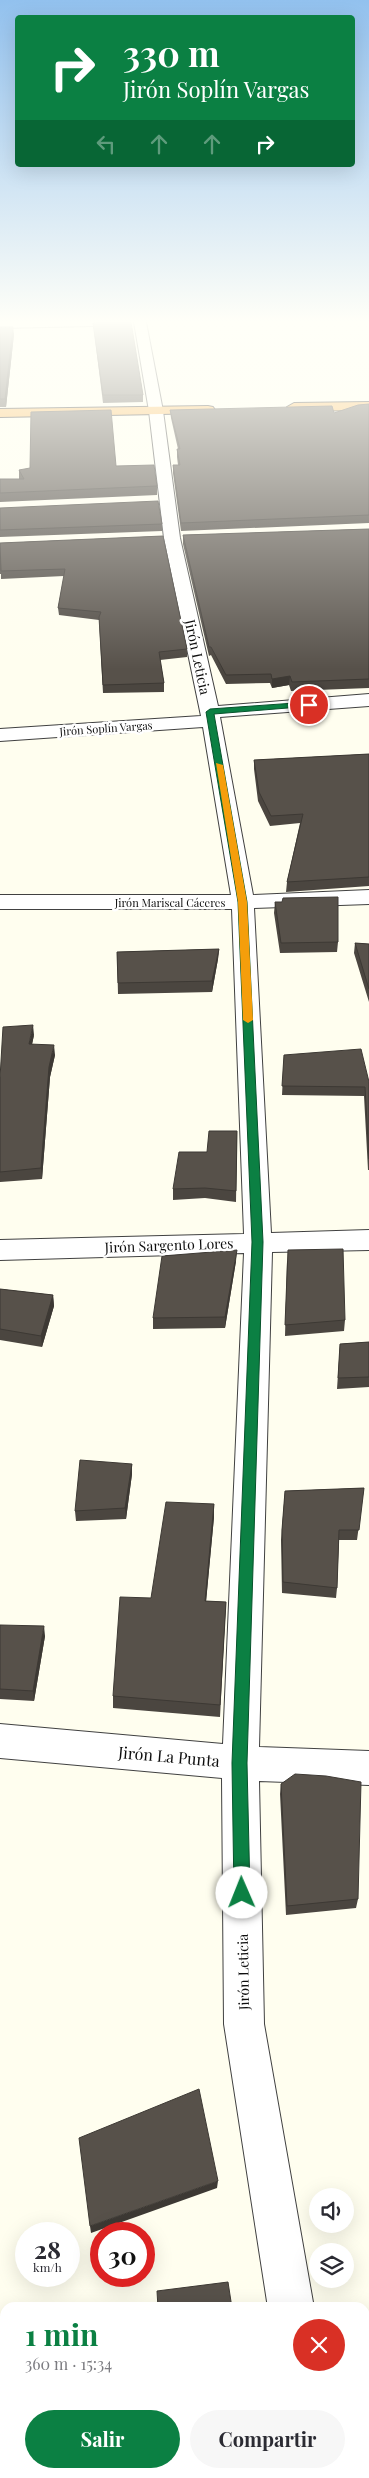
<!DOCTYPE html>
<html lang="es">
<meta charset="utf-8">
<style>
body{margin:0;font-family:"Playfair Display",serif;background:#f7f7f7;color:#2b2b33;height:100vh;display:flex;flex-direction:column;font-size:19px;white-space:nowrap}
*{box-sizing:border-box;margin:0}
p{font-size:16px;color:#7c7c81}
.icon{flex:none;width:28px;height:28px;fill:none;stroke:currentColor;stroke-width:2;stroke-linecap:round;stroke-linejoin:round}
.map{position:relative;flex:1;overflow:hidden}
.details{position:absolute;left:0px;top:2302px;width:370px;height:176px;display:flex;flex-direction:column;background:#fff;border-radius:15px 15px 0 0;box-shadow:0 5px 20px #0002}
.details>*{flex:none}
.hud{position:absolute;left:15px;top:15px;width:340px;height:152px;border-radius:5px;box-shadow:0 5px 20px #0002;background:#0b8043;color:#fff;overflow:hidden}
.tools{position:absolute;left:309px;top:2188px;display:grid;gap:10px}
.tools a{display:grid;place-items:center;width:45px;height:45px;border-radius:50%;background:#fff;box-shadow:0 5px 20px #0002;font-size:25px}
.speed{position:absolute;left:15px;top:2222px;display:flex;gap:10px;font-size:25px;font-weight:700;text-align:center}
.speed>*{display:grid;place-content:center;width:65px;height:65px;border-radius:50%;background:#fff;box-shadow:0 5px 20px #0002;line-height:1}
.speed small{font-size:12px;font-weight:400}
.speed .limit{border:8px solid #d22;background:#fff;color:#111}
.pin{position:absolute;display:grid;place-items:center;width:42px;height:42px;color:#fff;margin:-21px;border:2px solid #fff;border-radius:50%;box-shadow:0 1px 5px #0007}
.me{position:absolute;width:55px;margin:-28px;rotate:359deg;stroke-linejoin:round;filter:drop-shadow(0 0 4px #0008)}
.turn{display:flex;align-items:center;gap:18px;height:105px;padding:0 25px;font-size:22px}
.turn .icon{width:65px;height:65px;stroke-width:2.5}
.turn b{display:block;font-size:35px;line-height:42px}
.lanes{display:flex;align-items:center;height:48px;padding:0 25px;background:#0003;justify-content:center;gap:25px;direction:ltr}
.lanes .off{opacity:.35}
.round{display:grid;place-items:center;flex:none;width:52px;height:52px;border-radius:26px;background:#f7f7f7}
.head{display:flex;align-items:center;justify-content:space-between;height:85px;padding:0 25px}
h1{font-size:30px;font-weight:700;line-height:38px;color:#0b8043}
.primary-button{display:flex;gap:10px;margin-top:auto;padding:10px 25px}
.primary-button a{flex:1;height:58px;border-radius:30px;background:#0b8043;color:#fff;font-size:20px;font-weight:700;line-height:58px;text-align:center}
.primary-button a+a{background:#f7f7f7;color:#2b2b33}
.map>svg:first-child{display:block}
</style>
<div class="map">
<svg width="369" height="2478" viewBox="0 0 369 2478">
<rect width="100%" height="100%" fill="#fffeef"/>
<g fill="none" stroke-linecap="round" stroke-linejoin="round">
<g stroke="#414141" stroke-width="2">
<path id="street" d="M0,322h99l-6,4 -93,2z
M134,322h12l17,89 17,127 38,168 151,-12v12l-149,11 33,178 116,-5v14l-115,4 17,325 98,-3v20l-97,2 -13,495 110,4v34l-110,-4 5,243 50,284h-46l-44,-284 -2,-246 -222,-20v-34l223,20 21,-491 -244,7v-20l244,-6 -12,-325h-232v-14h231l-28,-168 -203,14v-12l201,-13 -37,-178 -15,-127z
M295,2474h48l1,4h-48z"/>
</g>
<g stroke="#1f1f1f" stroke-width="2">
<path id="highway" d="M369,402v8l-75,1 -7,-4 7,-4z
M208,406l5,1 2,3 -2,3 -213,4v-8z"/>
</g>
<use href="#street" fill="#fff" fill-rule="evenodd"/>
<use href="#highway" fill="#f8b553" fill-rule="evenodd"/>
</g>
<path fill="#4b4640" d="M93,323l50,72v7l-40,1z
M0,327l14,7 -8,73h-6z
M369,404v119l-188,8 -8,-58v-8h5l-1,-8v-8h1l-7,-31 -1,-8 164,3z
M116,466l41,20v9l-157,7v-23h19v-9z
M0,508l162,16v7l-162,6z
M369,529v159l-78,3 -2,-6 -17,3 -2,-5 -44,1 -15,-29 -2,1 -26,-112v-9z
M163,536l24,113v8l-27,3 4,23v9l-61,1 -4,-73 -40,-5 -1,-7 6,-32 -63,3v-5h-1v-31z
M369,754v132l-83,6 1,-10 13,-59 -30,3 -12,-25 -4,-32v-9z
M275,902l63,40 -1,10 -57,1 -6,-40z
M355,943l14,1v58l-15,-49z
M219,949l-1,10 -6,33 -94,2 -1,-42z
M34,1035l-2,9 23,11 -5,22 -8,102 -42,3v-104z
M284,1055l85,27v88h-1l-4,-74 -82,-1z
M237,1131l-1,71 -31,-4 -32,2v-11l34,-37z
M236,1261l-11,67 -72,1v-11z
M287,1261l58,59 -1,11 -59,5z
M0,1289l53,6 1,11 -12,41 -42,-7z
M369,1342v45l-32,2 3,-45z
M132,1464v10l-6,45 -50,2 -1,-10z
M364,1488l-7,52h-18l-2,48 -1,10 -54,-5 -1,-53 4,-49z
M214,1504v13l-8,84 20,1 -6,115 -107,-9v-12l38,-98z
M0,1625l45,11 -11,65 -34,-2z
M281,1784l77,115 -2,9 -70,7 -6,-121z"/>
<path fill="#3d3934" d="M13,327l1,7 -8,73 -1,-8z
M290,676l-1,9 -17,3v-9z
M219,949l-1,10 -6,33v-11z
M33,1025l1,10 -4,19 -1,-10z
M54,1045l1,10 -5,22 -8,102 -1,-11 8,-101z
M237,1250l-1,11 -11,67v-11z
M53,1295l1,11 -12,41 -1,-11z
M132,1464v10l-6,45 -1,-11z
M214,1504v13l-9,96v-12z
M44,1626l1,10 -11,65 -1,-10z
M218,2181l-1,7 -126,45 -1,-7z"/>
<path fill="#57514a" stroke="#3d3934" d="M131,322l12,73h-40l-10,-72z
M0,327h13l-8,72h-5z
M369,404v111l-188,8 -8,-58h7l-3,-16h3l-10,-39 162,-4 2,7 24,-8z
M111,410l5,56 38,-1 3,21 -157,7v-14h24l-5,-9 11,-2 1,-56z
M158,501l4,23 -162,6v-22z
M369,529v150l-77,3 -2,-6 -18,3 -1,-5 -45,1 -15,-28h-2l-26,-112z
M163,536l24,113 -28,3 5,31 -61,2 -4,-68 2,-5 -43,-4 7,-39 -64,2 -1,-28z
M369,754v123l-82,5 16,-68 -32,2 -12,-24 -5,-32z
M338,897v45l-57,1 -6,-41h7l1,-4z
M355,943l14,1v45z
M219,949l-7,32 -94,2 -1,-31z
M33,1025l-4,19 25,1 -5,22 -8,101 -41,4v-94l3,-51z
M361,1049l8,33v77l-4,-72 -83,-1 2,-31z
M209,1131h28l-1,60 -31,-3 -32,1 6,-37h28z
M343,1249l2,71 -60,5 3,-75z
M237,1250l-12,67 -72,1 9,-62z
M0,1289l53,6 -12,41 -41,-7z
M369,1342v35l-31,1 2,-34z
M80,1460l52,4 -7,44 -50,3z
M364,1488l-5,42h-20l-2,58 -54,-6 -1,-52 3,-39z
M166,1502l48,2 -9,97 21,1 -6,103 -107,-9 7,-99 31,1z
M0,1625l44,1 -11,65 -33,-2z
M295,1774l31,2 35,6 -3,117 -71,7 -6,-122z
M199,2089l19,92 -128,45 -11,-88z
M228,2282l4,26h-74l-1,-17z"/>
<linearGradient id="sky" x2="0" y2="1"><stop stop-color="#92c1ee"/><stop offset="0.48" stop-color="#fffff8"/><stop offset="1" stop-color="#fffff8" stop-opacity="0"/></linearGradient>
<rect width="369" height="669" fill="url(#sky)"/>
<path fill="#0b8043" stroke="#07532c" d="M309,702l4,3 -1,1 -98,8 33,188 16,340 -16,521 3,130 -2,6 -6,2 -6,-2 -2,-6 -2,-130 20,-521 -14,-340 -32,-190 4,-3z"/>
<path fill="#f59e0b" d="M216,763l7,2 24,137 6,118 -5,3 -5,-3 -5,-118z"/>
<g text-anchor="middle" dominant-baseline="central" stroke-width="5" stroke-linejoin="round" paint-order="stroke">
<g font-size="11" fill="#0e0e0e" stroke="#fff">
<text transform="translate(106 728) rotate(-4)">Jirón Soplín Vargas</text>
<text x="170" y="902">Jirón Mariscal Cáceres</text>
</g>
<g font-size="14" fill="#0e0e0e" stroke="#fff">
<text transform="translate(198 657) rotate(78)">Jirón Leticia</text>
<text transform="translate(169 1245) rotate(-2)">Jirón Sargento Lores</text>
<text transform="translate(243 1972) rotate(-91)">Jirón Leticia</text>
</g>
<g font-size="16" fill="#0e0e0e" stroke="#fff">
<text transform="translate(169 1756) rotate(5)">Jirón La Punta</text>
</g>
</g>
</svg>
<div class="tools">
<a><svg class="icon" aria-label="sound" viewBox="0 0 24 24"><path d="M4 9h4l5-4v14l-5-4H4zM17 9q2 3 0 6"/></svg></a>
<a><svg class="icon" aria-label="layers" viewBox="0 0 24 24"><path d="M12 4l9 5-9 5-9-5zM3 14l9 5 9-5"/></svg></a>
</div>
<div class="speed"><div>28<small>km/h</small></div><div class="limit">30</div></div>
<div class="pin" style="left:309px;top:705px;background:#d93025"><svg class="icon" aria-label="arrive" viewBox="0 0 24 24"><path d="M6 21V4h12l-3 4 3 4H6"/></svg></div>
<svg class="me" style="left:242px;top:1893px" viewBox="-20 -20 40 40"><circle r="19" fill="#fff"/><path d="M0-13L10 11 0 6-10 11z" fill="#0b8043"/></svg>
<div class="hud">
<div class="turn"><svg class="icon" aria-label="right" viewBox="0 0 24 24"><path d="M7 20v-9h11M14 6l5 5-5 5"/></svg><div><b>330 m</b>Jirón Soplín Vargas</div></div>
<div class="lanes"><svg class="icon off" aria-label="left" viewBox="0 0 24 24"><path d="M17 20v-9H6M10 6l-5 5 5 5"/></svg><svg class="icon off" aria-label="ahead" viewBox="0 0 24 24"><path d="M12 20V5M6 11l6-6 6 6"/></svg><svg class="icon off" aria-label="ahead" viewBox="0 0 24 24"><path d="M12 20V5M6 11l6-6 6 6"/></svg><svg class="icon" aria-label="right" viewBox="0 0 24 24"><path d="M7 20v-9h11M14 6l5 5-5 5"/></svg></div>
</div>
<section class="details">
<div class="head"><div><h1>1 min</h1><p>360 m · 15:34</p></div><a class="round" style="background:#d93025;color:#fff"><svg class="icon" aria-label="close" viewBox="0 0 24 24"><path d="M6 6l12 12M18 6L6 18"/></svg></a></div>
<div class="primary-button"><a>Salir</a><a>Compartir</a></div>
</section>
</div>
